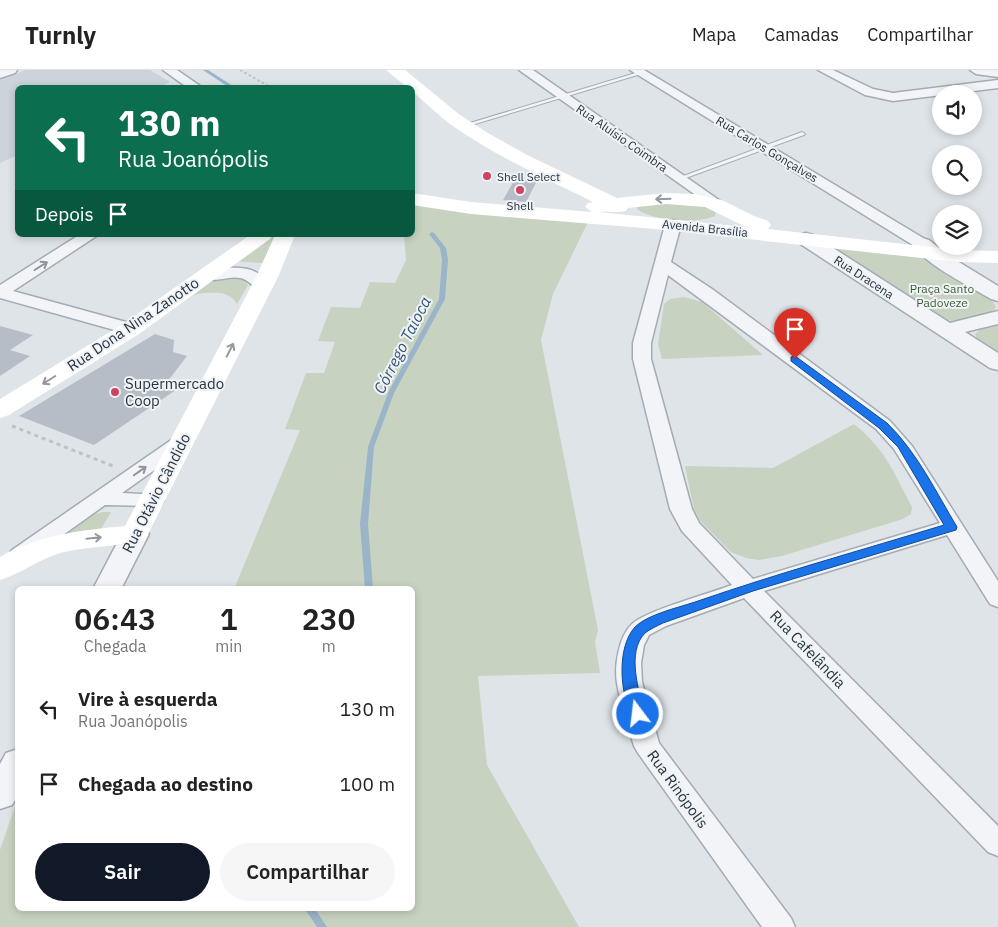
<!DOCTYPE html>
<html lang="pt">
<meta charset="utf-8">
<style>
body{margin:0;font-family:"IBM Plex Sans",sans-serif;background:#f6f6f6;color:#222;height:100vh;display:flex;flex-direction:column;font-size:19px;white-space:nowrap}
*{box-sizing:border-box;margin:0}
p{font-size:16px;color:#767676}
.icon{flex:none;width:28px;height:28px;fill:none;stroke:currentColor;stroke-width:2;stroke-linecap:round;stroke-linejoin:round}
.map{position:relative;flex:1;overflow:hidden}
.side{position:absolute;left:15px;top:516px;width:400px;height:325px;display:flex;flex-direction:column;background:#fff;border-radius:8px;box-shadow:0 2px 8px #0003}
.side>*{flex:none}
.guide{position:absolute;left:15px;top:15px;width:400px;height:152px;border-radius:8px;box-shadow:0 2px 8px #0003;background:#0b6e4f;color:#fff;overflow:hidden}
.buttons{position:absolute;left:932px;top:15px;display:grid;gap:10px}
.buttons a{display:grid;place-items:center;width:50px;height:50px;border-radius:50%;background:#fff;box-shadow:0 2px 8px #0003;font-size:25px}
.pin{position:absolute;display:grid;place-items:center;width:42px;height:42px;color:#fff;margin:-51px -21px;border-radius:50% 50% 50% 0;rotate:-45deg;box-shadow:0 0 5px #0007}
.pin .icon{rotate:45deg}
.me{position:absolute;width:55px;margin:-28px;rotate:345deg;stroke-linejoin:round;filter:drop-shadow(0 0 4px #0008)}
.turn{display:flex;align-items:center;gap:18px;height:105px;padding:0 20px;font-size:22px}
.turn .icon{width:65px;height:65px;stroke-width:2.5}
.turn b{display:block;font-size:35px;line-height:42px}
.then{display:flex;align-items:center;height:48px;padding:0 20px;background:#0003;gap:10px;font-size:19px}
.eta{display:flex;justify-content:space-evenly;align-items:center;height:85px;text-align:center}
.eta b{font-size:30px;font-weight:600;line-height:35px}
.action{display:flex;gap:10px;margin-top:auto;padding:10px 20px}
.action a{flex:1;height:58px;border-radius:30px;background:#111827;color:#fff;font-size:20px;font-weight:600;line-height:58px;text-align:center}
.action a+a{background:#f6f6f6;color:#222}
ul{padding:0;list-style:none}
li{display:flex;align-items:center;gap:15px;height:75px;padding:0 20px}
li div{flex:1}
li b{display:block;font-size:19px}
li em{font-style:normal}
header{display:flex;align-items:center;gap:30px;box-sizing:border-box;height:70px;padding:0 25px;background:#fff;border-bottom:1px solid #e0e0e0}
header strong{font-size:24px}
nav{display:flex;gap:28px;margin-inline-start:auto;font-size:18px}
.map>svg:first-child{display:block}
</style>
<header>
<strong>Turnly</strong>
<nav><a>Mapa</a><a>Camadas</a><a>Compartilhar</a></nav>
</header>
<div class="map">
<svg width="998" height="857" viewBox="0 0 998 857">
<rect width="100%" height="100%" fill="#dfe4e9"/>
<path fill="#cdd3db" d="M26,0h124l20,12 -12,6h-140l-1,67 -17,8v-83z"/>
<path fill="#c7d3c0" d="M692,131l24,9 -1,6c-18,8 -62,5 -78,-7l1,-3z
M413,135l175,17 -35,72 -12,46 57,290 -3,12 5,31 -122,3 9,89 92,162h-579v-77l17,-50 1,109h394v-320h-178l66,-159 -15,-1 21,-56h18l11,-31 -17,-1 13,-34 29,1 10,-26 25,1 11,-23 -2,-25h8z
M269,165h8l-15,28 -29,-2z
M828,176l93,10 71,44 4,7c-5,9 -30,15 -41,14 -5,0 -11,-2 -16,-3z
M237,207l8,4 3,4 -11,19c-8,-15 -29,-12 -44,-9l21,-17z
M684,227l18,5 61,53 -101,4 -4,-15 6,-40 6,-5z
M998,253v30l-21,-14 -2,-5 8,-7z
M854,354c32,26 39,47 58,83l-1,7 -8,5 -121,37 -23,4 -13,-2 -15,-6 -31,-31 -6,-12 -9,-43 88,2z
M103,442h8l-10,17 -35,4 25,-18z"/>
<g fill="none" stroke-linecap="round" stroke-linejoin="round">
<path fill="#9ab5ca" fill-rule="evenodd" d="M203,0h5l28,18h-6z
M432,162l2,1 12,15 2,12 -3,39 -51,94 -20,54 -6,77 5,65h-8l-5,-65 8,-77 20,-54 51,-94 3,-39 -2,-12 -11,-14z
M305,839h10l12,18h-10z"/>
</g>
<path fill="#b7bdc6" d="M515,109l22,2 -11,21 -23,-2z
M0,256l33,9 -23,15 20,6 -30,20z
M155,264l19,6 -1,12 14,4 -23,30 12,4 -82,55 -75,-29z"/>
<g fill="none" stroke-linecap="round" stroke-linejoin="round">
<g stroke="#a4abb3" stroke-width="2">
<path id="service" d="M639,2l5,1 -179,54 -5,-1z
M802,62l3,2 -1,1 -121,44 -5,-1z"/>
</g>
<g stroke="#a4abb3" stroke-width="3">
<path id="minor" d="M0,0h17l-2,3 -15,5z
M163,0h14l26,18h-15z
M519,0h14l193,135 -2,3h-10z
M630,0h14l284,171 2,3 -2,3h-12z
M818,0h15l40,19 20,4 105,-13v8l-105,13 -28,-6z
M970,0h28v7l-22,-3z
M673,150l5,2 3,3 -10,37 41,27 178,132 22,25 86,135v26l-8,-3 -43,-69 -183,56 234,235v30l-10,-4 -244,-254 -78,28 -17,9 -5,10 -3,18 1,19 17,61 132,175 4,9h-33l-124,-174 -4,-7c-6,-21 -14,-42 -17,-63 -3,-17 2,-47 15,-59 13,-13 79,-31 100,-39l-50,-54 -12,-22 -37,-150v-16l32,-118 3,-3zM668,205l208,154 18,20 46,74 -187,56 -54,-56 -7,-14 -41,-150v-16z
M79,165h19l-85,56 124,34 3,4 -3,4 -6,1 -6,-1 -125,-35v-13z
M229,198c18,-1 31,2 41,18l-2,4h-12c-16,-24 -34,-5 -56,-11l-2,-3 2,-3z
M184,364l7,2 3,4 -3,4 -69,49 39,2 3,5 -3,5 -8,1 -48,-1 -77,55 -8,2 -8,-2 -3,-5 3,-5 165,-114z"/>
</g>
<g stroke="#a4abb3" stroke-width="3">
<path id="tertiary" d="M806,163l7,2 137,88 48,-12v13l-33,8 33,21v17l-8,-2 -191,-125 -3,-4 3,-4z
M922,168l7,2 20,16 49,30v15l-7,-2c-23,-14 -64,-33 -79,-55l3,-4z
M135,456l10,2 4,6 -28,55h-28l32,-61z
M18,679v46l-6,10 -12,4v-45l6,-11z"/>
</g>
<path stroke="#bdc2c8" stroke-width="2" stroke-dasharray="2.5 2.5" stroke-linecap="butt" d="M240,0l32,18"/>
<path stroke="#bdc2c8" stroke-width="3" stroke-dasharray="4 4" stroke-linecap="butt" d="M12,356l101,40"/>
<use href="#service" fill="#f2f4f7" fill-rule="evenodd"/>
<use href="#minor" fill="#f2f4f7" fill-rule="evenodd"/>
<use href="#tertiary" fill="#f2f4f7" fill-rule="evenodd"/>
<path fill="#fff" fill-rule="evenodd" d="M386,0h19l55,45 28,18 39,22 90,43 49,-5 28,1 28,6 32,16 14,5 3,4 -3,4 190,21 40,1v12l-40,-1 -303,-33 -184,-15 -59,-9v-12l59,9 121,10 -7,-5 3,-4 5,-1c-48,-24 -98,-46 -143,-78 -13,-10 -25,-22 -38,-33v-3h-4zM666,134l39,3 41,20 -148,-15c9,-1 19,1 28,-1l2,-3z
M250,165h23l-3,4 -131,95 -130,81 -9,3v-19l123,-75z
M275,165h20l-16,40 -134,265c-28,7 -57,6 -85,13 -21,6 -39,21 -60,27v-23c37,-22 83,-27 125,-31l132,-251z"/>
</g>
<defs><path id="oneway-shaft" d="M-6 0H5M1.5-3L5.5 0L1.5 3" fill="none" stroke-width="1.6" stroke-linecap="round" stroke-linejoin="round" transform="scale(1.25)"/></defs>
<g stroke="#9499a0">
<use href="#oneway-shaft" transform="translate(663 129) rotate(178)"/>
<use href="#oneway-shaft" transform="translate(230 280) rotate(-63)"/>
<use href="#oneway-shaft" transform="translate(49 310) rotate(148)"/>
<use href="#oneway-shaft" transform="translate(94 468) rotate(-6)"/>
</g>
<g stroke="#8d949c">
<use href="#oneway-shaft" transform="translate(41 196) rotate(-32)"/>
<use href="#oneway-shaft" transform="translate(140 401) rotate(-35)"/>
</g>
<path fill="#1a73e8" stroke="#114b97" d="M795,286l92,67c30,29 49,69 70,104l-1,3 -203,61 -90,32c-6,3 -13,6 -18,10 -19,19 -6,59 0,81l-2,4h-10c-13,-23 -17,-70 2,-91 13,-13 46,-20 63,-26 81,-28 164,-51 246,-76l-46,-78 -19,-19 -88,-67v-4z"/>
<g fill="#d14262" stroke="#eff3f6" stroke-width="2">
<circle cx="487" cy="106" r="5"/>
<circle cx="520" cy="120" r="5"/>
<circle cx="115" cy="322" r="5"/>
</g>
<g text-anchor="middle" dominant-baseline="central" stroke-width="4" stroke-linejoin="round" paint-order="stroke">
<g font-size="12" fill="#283341" stroke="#eff3f6">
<text transform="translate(622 68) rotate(35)">Rua Aluísio Coimbra</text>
<text transform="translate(767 79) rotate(31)">Rua Carlos Gonçalves</text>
<text transform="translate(705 158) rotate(6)">Avenida Brasília</text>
<text transform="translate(864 207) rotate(33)">Rua Dracena</text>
</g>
<g font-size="12" fill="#283341" stroke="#eff3f6" text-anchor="start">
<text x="497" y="106">Shell Select</text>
<text x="520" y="135" text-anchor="middle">Shell</text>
</g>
<g font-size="12" fill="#3f5d35" stroke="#eff3f6">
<text x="942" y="218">Praça Santo<tspan x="942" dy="14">Padoveze</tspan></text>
</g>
<g font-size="15" fill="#283341" stroke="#eff3f6">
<text transform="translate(133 254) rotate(-34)">Rua Dona Nina Zanotto</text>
<text transform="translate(156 423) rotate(-63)">Rua Otávio Cândido</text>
<text transform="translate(808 579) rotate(46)">Rua Cafelândia</text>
<text transform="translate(678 719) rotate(54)">Rua Rinópolis</text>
</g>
<g font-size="15" fill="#283341" stroke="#eff3f6" text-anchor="start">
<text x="125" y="313">Supermercado<tspan x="125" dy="17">Coop</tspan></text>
</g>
<g font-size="16" font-style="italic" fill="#315575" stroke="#eff3f6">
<text transform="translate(402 275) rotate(-63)">Córrego Taioca</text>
</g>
</g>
</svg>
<div class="buttons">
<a><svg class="icon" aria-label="sound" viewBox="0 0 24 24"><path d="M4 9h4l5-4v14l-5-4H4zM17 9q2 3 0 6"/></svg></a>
<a><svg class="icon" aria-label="search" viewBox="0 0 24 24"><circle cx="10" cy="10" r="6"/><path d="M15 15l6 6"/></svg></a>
<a><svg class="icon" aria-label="layers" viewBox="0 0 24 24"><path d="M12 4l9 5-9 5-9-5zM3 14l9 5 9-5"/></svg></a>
</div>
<div class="pin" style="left:795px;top:289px;background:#d93025"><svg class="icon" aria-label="arrive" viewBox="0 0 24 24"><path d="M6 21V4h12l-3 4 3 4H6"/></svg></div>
<svg class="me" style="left:638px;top:644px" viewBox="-20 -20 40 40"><circle r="17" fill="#1a73e8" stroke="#fff" stroke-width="3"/><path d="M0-11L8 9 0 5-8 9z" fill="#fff"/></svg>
<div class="guide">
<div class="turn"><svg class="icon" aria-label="left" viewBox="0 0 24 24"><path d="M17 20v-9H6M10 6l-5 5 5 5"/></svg><div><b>130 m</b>Rua Joanópolis</div></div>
<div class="then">Depois<svg class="icon" aria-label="arrive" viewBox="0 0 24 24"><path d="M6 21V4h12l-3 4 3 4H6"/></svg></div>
</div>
<section class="side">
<div class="eta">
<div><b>06:43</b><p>Chegada</p></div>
<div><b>1</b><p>min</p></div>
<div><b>230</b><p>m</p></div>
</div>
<ul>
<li><svg class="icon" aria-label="left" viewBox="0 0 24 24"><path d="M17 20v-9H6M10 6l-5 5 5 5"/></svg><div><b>Vire à esquerda</b><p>Rua Joanópolis</p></div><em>130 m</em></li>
<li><svg class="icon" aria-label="arrive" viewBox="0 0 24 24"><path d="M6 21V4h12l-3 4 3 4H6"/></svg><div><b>Chegada ao destino</b></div><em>100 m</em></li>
</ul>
<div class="action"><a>Sair</a><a>Compartilhar</a></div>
</section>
</div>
